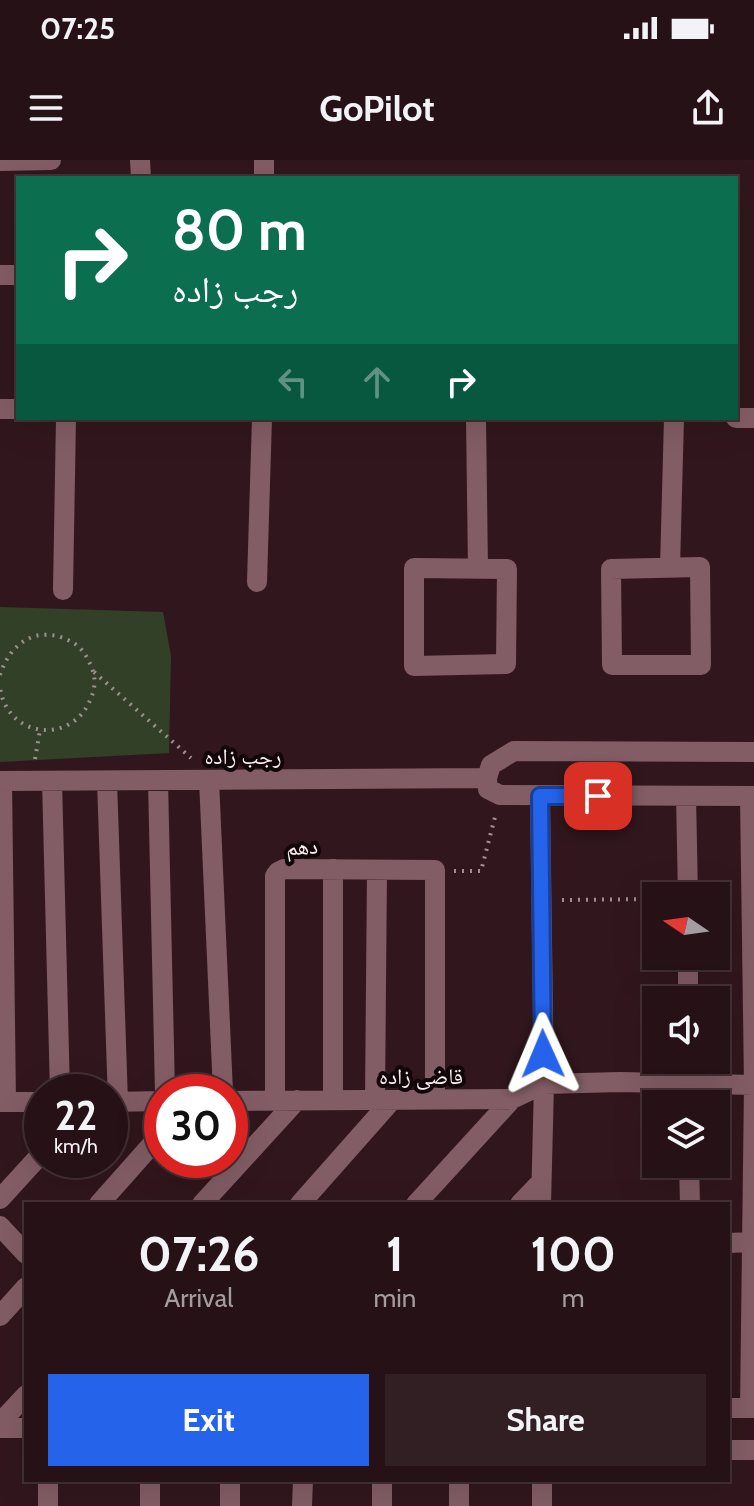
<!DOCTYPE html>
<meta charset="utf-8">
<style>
body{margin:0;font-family:Cabin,"Noto Naskh Arabic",sans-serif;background:#311f23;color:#f1f3f6;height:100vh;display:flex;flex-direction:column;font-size:30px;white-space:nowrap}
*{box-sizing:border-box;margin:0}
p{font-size:26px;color:#a39da1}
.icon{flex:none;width:44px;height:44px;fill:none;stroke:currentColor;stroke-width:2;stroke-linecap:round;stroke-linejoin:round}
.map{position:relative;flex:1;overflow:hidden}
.details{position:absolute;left:24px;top:1042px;width:706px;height:280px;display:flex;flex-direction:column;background:#251116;border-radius:0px;box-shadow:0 8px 32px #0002,0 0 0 2px #423135}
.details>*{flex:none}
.banner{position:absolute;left:16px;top:16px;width:722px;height:244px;border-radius:0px;box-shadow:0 8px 32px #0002,0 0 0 2px #423135;background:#0b6e4f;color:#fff;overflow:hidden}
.needle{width:52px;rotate:283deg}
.buttons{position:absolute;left:642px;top:722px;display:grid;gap:16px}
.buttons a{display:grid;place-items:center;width:88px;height:88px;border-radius:0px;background:#251116;box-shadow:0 8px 32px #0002,0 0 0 2px #423135;font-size:40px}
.speed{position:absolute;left:24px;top:914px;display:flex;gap:16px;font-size:40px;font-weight:700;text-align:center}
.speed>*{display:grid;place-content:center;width:104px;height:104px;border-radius:50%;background:#251116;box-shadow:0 8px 32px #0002,0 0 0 2px #423135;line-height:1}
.speed small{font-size:20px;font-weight:400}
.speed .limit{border:12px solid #d22;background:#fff;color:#111}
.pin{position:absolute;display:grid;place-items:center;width:68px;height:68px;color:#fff;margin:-34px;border-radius:16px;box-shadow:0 4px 12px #0006}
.me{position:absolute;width:88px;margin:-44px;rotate:359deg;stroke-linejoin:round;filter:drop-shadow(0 0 6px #0008)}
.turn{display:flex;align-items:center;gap:28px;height:168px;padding:0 24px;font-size:36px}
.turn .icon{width:104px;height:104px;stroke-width:2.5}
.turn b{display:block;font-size:56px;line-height:68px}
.lanes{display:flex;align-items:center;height:76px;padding:0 24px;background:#0003;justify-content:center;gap:40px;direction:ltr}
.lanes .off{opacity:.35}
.eta{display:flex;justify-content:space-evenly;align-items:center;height:136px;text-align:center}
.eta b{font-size:48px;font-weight:700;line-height:56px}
.button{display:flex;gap:16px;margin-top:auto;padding:16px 24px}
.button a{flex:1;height:92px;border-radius:0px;background:#2563eb;color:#fff;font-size:32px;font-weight:700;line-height:92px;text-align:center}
.button a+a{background:#311f23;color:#f1f3f6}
.status{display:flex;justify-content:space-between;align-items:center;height:56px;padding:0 40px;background:#251116;direction:ltr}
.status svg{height:22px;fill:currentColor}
header{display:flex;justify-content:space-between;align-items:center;height:104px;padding:0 24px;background:#251116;font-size:36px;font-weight:700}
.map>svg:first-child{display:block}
</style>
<div class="status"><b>07:25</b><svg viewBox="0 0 49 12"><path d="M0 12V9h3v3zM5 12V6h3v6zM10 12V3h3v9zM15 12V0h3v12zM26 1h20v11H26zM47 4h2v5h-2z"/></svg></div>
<header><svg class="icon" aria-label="menu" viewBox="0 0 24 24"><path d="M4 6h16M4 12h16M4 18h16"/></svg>GoPilot<svg class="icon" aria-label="share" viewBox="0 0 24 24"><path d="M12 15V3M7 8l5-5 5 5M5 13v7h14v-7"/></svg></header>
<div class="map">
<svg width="754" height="1346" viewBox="0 0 754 1346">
<rect width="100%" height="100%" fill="#31171d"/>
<path fill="#334028" d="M0,447l163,5 8,44 -2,97 -169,9z"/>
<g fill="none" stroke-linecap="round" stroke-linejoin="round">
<path stroke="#a08e91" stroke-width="4" stroke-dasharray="2 6" stroke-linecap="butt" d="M94,512l97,86
M0,515c10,-32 37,-51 70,-34 11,5 18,16 22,28 4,9 3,20 -1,29 -18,48 -85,40 -91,-11
M35,599l5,-29
M454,711h27l15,-58
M562,740l94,-1"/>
<path stroke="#835d65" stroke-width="20" d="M140,0l1,18
M0,1l51,-1
M264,18v-18
M0,115h18
M0,249h18
M476,258l2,151
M736,258h18
M700,407l1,98h-89l-1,-96z
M414,408l93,1 -1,95 -92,2z
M670,408l4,-150
M257,422l5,-164
M63,430l3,-172
M754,592l-240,-1 -23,14 -4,13 1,11 12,6 254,1
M209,620l14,312
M0,621l487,-3
M2,621l4,321
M52,621l8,311
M107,621l11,321
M158,621l7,311
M540,636l4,288 -3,120
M686,636l2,100
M750,636l4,289 -4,323
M688,796v44
M688,900v44
M275,940v-224l3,-4 6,-3 151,1v229
M333,940v-231
M375,940l2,-230
M230,941l282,-2 32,-15 76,-2 134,3
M0,942h42
M110,942l52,-1
M689,1004l1,40
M0,1039l42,-46
M99,1044l63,-71
M202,1044l95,-104
M300,1044l92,-104
M416,1044l96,-105
M520,1044l21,-22
M0,1066l26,28
M728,1083l24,-1
M0,1156l26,-29
M728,1248h26
M0,1263l26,-28
M0,1268h26
M728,1290h26
M382,1320v26
M459,1320v26
M542,1320v26
M48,1346v-26
M150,1346v-26
M230,1346v-26
M302,1346l1,-26"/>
</g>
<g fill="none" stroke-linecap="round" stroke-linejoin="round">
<g stroke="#184099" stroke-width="20">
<path id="route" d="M543,894l-3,-258h58"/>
</g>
<use href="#route" stroke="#2563eb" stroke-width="14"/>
</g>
<g text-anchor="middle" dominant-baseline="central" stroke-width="8" stroke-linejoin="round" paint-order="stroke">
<g font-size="22" fill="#fdf1f3" stroke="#110609">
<text x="243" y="596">رجب زاده</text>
<text transform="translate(302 687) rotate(-4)">دهم</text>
<text x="421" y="916">قاضی زاده</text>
</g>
</g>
</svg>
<div class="buttons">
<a><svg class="needle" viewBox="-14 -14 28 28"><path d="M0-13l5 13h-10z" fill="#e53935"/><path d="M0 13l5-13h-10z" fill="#a39da1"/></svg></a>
<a><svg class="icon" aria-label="sound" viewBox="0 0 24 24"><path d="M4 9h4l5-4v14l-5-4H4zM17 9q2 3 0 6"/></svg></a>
<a><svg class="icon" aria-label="layers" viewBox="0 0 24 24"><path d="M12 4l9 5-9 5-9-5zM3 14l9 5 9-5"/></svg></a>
</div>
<div class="speed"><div>22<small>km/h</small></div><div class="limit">30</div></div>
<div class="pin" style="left:598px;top:636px;background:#d93025"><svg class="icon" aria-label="arrive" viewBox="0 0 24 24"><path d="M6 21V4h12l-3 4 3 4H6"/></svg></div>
<svg class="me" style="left:543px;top:894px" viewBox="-20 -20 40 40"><path d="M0-17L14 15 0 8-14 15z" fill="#2563eb" stroke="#fff" stroke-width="4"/></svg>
<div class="banner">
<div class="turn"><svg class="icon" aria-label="right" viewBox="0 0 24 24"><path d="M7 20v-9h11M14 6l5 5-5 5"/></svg><div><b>80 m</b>رجب زاده</div></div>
<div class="lanes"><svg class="icon off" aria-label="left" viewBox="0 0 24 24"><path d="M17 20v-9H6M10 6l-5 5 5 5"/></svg><svg class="icon off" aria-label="ahead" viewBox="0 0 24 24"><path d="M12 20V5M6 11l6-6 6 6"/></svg><svg class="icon" aria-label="right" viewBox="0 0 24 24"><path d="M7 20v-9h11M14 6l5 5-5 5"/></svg></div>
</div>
<section class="details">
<div class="eta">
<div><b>07:26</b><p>Arrival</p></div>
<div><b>1</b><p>min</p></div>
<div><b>100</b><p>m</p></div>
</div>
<div class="button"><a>Exit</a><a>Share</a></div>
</section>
</div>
